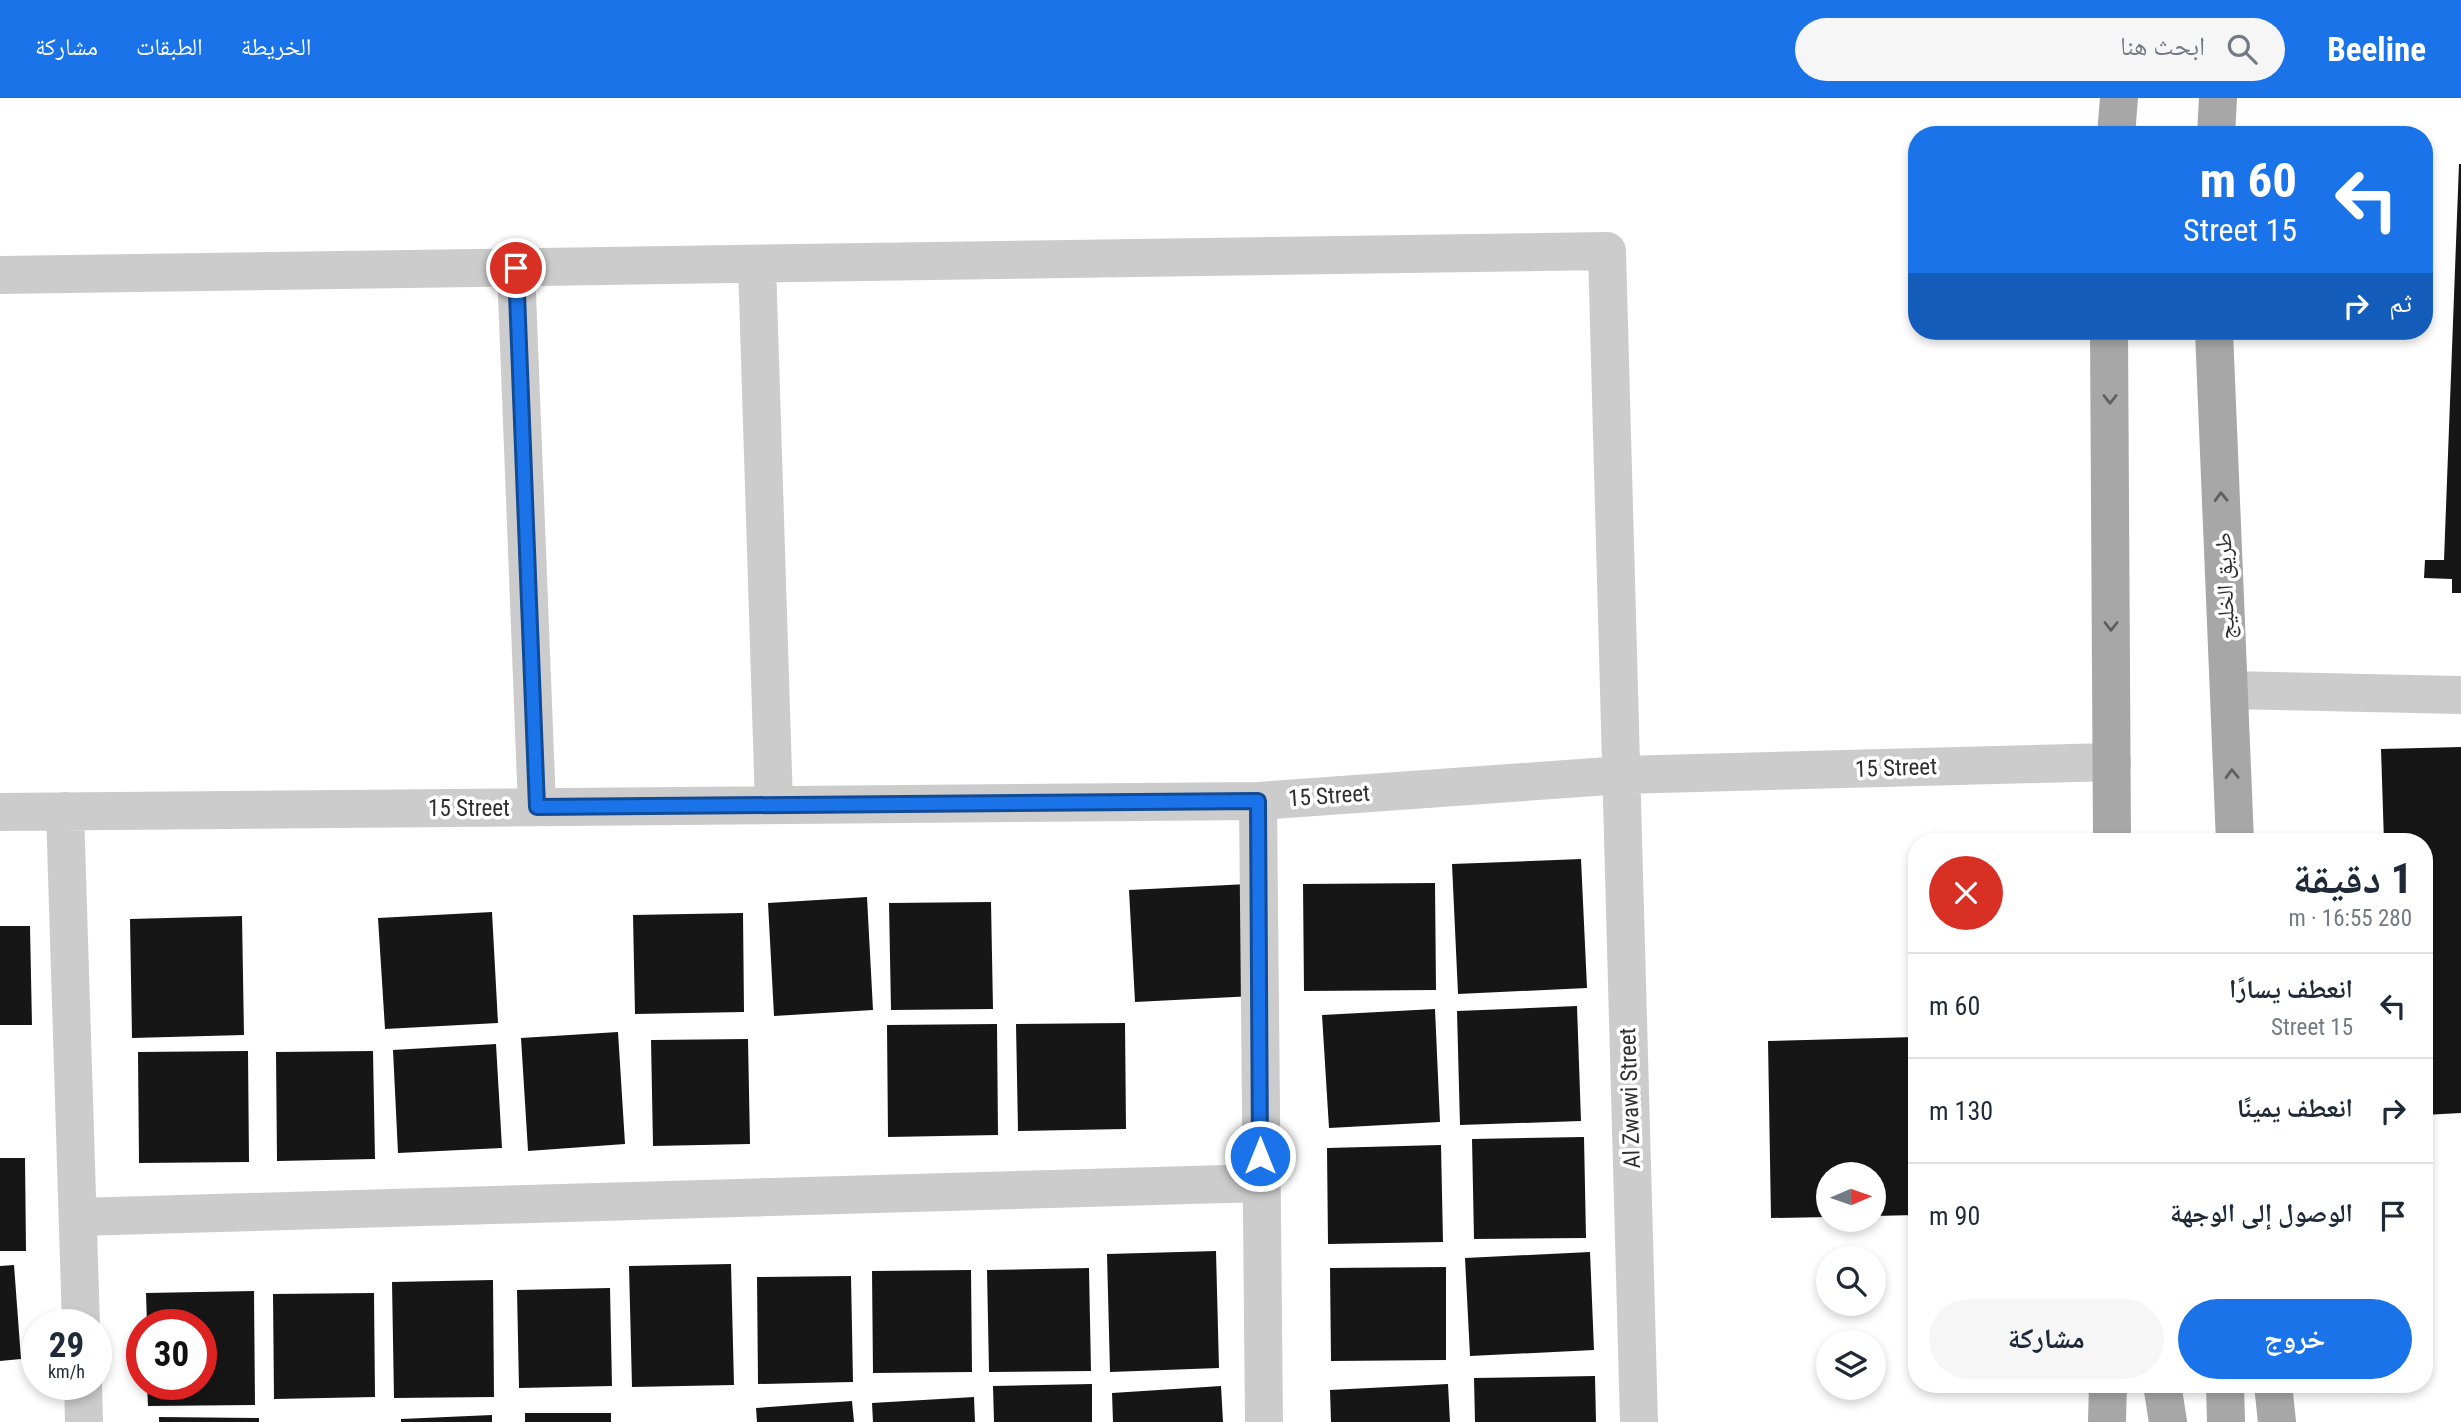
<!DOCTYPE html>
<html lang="ar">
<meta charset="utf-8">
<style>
body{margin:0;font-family:"Roboto Condensed","Noto Naskh Arabic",sans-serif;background:#f6f6f7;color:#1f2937;direction:rtl;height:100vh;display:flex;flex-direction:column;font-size:26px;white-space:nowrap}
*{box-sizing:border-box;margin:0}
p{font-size:23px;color:#747a83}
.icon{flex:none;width:38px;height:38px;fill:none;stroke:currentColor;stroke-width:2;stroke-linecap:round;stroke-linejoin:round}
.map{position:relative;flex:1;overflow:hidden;direction:ltr}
.side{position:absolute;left:1908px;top:735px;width:525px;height:560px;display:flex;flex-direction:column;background:#fff;border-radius:28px;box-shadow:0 4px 10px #0003;direction:rtl}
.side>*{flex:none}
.guide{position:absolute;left:1908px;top:28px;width:525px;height:214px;border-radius:28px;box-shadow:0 4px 10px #0003;direction:rtl;background:#1a73e8;color:#fff;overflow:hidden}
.needle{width:46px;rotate:88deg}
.tools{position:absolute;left:1816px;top:1064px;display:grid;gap:14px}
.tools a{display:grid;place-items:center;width:70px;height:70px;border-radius:50%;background:#fff;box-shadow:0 4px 10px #0003;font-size:35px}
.speed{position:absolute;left:21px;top:1211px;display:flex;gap:14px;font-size:35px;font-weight:700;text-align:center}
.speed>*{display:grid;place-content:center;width:91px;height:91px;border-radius:50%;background:#fff;box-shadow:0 4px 10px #0003;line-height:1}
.speed small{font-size:18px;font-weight:400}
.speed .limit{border:10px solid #d22;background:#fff;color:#111}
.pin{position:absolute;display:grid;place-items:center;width:60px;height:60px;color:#fff;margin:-30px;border:4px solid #fff;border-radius:50%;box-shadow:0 2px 7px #0007}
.me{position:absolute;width:77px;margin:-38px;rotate:0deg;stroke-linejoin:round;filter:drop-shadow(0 0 5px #0008)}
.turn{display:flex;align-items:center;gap:24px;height:147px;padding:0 21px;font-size:32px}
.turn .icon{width:91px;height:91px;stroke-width:2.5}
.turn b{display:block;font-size:49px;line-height:60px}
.then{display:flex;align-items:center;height:66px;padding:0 21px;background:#0003;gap:14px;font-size:26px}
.round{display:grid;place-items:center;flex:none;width:74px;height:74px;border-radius:37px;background:#f6f6f7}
.headline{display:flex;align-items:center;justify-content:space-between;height:119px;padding:0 21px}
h1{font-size:42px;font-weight:800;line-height:52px}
.action{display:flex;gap:14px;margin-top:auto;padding:14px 21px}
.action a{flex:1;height:80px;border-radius:42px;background:#1a73e8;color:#fff;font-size:28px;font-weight:800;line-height:80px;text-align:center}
.action a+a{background:#f6f6f7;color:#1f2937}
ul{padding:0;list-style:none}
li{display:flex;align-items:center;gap:21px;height:105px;padding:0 21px;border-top:2px solid #e0e1e3}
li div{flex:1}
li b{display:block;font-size:26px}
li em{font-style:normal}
header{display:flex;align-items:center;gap:42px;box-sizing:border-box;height:98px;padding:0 35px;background:#1a73e8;color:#fff}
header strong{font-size:33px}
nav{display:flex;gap:38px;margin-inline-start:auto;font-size:24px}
.search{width:490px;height:63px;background:#f6f6f7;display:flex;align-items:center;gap:18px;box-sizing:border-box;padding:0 24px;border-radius:38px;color:#747a83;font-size:26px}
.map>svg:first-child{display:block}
</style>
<header>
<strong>Beeline</strong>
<div class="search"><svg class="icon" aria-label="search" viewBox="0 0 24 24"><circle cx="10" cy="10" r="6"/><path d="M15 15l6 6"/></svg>ابحث هنا</div>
<nav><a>الخريطة</a><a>الطبقات</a><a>مشاركة</a></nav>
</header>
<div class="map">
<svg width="2461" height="1324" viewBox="0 0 2461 1324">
<rect width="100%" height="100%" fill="#fff"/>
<path fill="#161616" d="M2459,66h2v429h-9v-14l-28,-1 1,-18h19z
M2461,649v366l-37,2v-273h-40l-3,-93z
M1581,761l6,129 -129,6 -6,-130z
M1435,785l1,107 -132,1 -1,-107z
M1248,786l6,112 -119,6 -6,-112z
M867,799l6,113 -99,6 -6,-113z
M991,804l2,107 -102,1 -2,-107z
M492,814l6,111 -113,6 -7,-111z
M743,815l1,99 -109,2 -2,-99z
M242,818l2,119 -112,3 -2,-119z
M0,828h30l2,99h-32z
M1577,908l4,115 -121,4 -3,-114z
M1435,911l5,113 -111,6 -7,-113z
M1125,925l1,106 -108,2 -2,-107z
M997,926l1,111 -110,2 -1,-112z
M618,934l7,112 -97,7 -7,-113z
M1916,939v178l-42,1v-42h-45v43l-58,1 -3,-177z
M748,941l2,105 -97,2 -2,-106z
M496,946l6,104 -104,5 -5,-103z
M248,953l1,111 -110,1 -1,-111z
M373,953l2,108 -98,2 -1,-109z
M1584,1039l2,101 -112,1 -2,-100z
M1441,1047l2,97 -115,2 -1,-96z
M0,1060h25l1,93h-26z
M1216,1153l3,117 -109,4 -3,-118z
M1590,1154l4,98 -124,6 -5,-98z
M731,1166l3,121 -102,2 -3,-121z
M14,1167l7,94 -21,2v-95z
M1446,1169v93l-115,1 -1,-93z
M1089,1170l2,103 -102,1 -2,-102z
M971,1172l1,102 -99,1 -1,-102z
M851,1178l2,106 -95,2 -1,-107z
M493,1182l1,117 -100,1 -2,-116z
M610,1190l2,98 -93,2 -2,-98z
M254,1193l1,114 -107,1 -1,-22h54v-59h-54l-1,-32z
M374,1195l1,104 -101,2 -1,-105z
M1595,1278l1,46h-121l-1,-44z
M1092,1286v38h-98l-1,-36z
M1448,1286l2,38h-119l-1,-32z
M1221,1288l2,36h-110l-1,-29z
M974,1299l1,25h-102l-1,-19z
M852,1303l2,21h-97l-1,-14z
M525,1315h86v9h-86z
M492,1317v7h-91v-3z
M159,1319l100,1v4h-100z"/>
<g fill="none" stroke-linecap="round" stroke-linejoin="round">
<path stroke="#ccc" stroke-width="38" d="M757,166l17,541
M516,170l21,539
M0,177l1607,-24 32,1171
M2229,592l232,5
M1258,703l6,621
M65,713l16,514
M0,714l1258,-11 364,-26 490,-13
M78,1119l1182,-34
M83,1286l1,38"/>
<path stroke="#a7a7a7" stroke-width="38" d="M2116,37l3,-37
M2216,37l2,-37
M2109,233l3,511
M2214,233l21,511
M2162,1286l6,38
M2225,1286l1,38
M2273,1286l4,38
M2107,1324l1,-38"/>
</g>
<defs><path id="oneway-chevron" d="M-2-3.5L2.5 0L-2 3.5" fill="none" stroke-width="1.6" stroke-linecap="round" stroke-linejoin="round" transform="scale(1.75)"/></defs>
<g stroke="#5f5f5f">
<use href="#oneway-chevron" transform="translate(2110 301) rotate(90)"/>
<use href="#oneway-chevron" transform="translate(2221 399) rotate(-92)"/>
<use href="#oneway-chevron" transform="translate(2111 528) rotate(90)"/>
<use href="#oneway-chevron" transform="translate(2232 676) rotate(-92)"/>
</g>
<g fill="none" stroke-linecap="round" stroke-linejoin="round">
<g stroke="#114b97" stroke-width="18">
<path id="route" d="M516,170l21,539 721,-6 2,355"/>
</g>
<use href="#route" stroke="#1a73e8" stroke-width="12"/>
</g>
<g text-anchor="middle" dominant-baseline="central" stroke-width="7" stroke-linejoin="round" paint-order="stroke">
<g font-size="23" fill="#2f2f2f" stroke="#fff">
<text transform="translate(2225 488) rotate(-92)">طريق الخليج</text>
<text transform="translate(1896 670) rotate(-2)">15 Street</text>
<text transform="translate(1329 698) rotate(-4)">15 Street</text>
<text x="469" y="710">15 Street</text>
<text transform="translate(1630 1000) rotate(-92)">Al Zwawi Street</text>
</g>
</g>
</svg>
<div class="tools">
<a><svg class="needle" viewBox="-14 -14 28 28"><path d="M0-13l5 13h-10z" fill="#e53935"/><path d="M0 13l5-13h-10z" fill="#747a83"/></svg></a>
<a><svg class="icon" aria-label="search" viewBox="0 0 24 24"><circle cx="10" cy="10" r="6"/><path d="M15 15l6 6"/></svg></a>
<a><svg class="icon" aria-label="layers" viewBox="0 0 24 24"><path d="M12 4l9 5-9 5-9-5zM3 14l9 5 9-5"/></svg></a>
</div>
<div class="speed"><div>29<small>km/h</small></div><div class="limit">30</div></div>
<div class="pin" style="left:516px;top:170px;background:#d93025"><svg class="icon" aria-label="arrive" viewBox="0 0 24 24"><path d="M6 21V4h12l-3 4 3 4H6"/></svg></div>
<svg class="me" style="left:1260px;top:1058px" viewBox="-20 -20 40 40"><circle r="17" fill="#1a73e8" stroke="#fff" stroke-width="3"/><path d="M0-11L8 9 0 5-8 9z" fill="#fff"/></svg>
<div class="guide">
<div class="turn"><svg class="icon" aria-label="left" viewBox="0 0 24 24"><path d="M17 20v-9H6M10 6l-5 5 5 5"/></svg><div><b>60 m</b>15 Street</div></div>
<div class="then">ثم<svg class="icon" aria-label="right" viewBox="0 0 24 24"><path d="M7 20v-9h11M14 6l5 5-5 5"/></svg></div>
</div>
<section class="side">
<div class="headline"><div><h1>1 دقيقة</h1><p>280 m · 16:55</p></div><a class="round" style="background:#d93025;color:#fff"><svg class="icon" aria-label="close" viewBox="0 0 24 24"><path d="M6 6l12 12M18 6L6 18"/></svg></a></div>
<ul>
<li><svg class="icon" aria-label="left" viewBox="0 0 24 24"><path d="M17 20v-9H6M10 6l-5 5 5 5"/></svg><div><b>انعطف يسارًا</b><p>15 Street</p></div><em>60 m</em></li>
<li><svg class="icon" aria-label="right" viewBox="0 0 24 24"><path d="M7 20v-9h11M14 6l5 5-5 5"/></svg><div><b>انعطف يمينًا</b></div><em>130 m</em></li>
<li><svg class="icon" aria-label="arrive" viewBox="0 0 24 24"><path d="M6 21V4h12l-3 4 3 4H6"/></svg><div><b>الوصول إلى الوجهة</b></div><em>90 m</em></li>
</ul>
<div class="action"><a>خروج</a><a>مشاركة</a></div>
</section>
</div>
